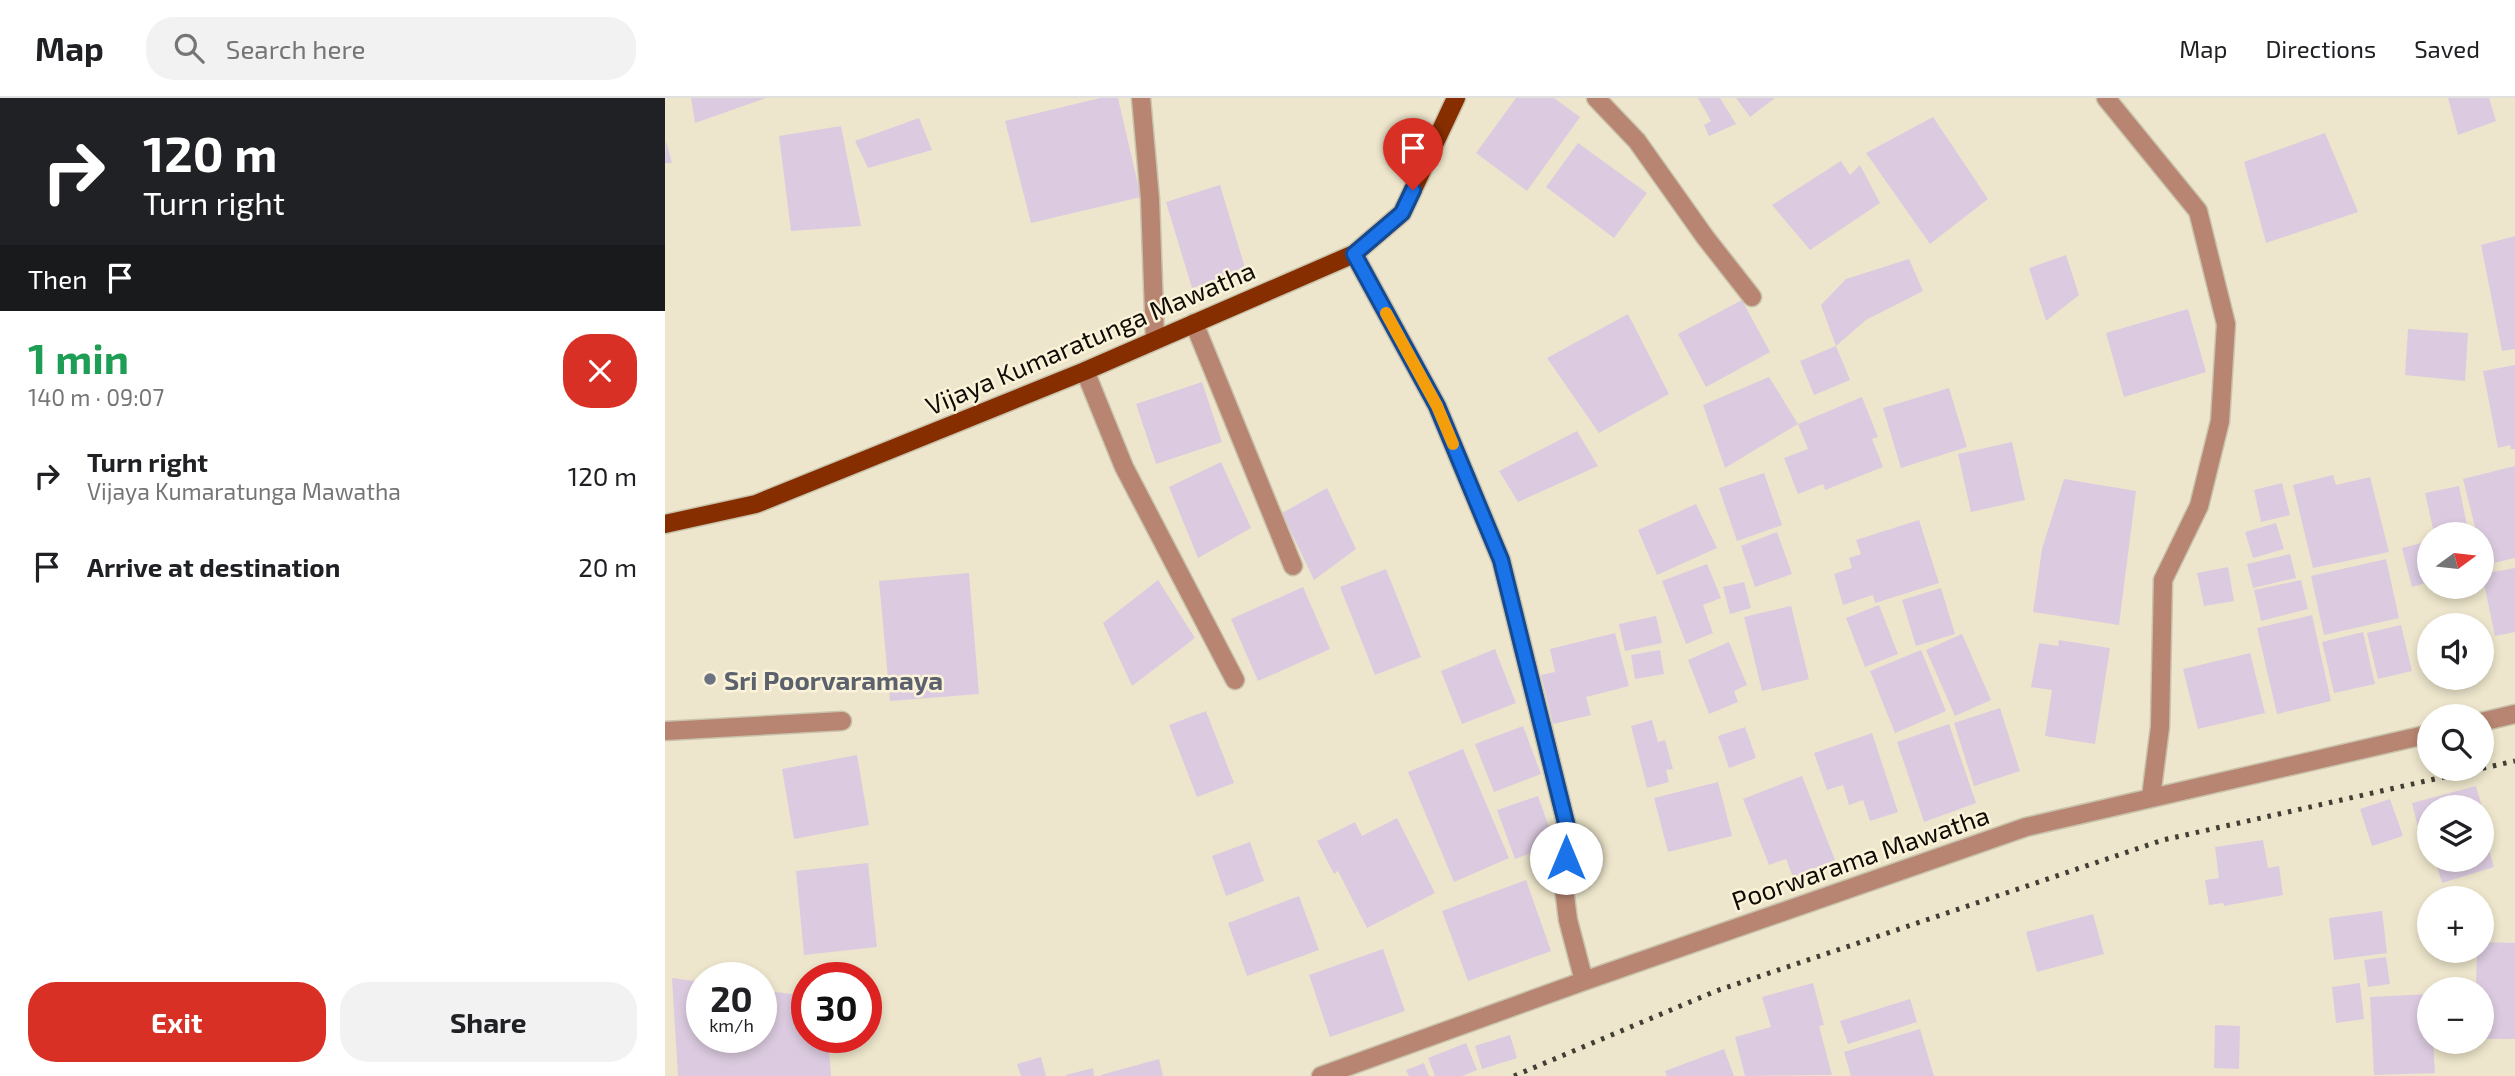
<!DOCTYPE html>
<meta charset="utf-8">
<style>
body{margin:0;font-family:"Exo 2",sans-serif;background:#f2f2f2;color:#202124;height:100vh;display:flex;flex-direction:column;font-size:26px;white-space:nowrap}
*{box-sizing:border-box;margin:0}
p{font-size:23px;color:#757577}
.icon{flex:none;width:38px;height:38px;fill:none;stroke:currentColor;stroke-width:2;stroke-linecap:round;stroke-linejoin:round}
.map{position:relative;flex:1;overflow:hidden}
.side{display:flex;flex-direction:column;background:#fff;width:665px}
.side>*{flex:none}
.hud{background:#202124;color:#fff;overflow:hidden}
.needle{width:46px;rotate:75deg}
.tools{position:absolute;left:1752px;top:424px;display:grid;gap:14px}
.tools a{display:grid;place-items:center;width:77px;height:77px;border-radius:50%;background:#fff;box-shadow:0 4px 10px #0003;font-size:35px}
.speed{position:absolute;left:21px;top:864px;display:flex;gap:14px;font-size:35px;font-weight:700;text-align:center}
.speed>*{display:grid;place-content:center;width:91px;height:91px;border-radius:50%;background:#fff;box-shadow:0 4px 10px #0003;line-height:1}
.speed small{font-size:18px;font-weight:400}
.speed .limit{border:10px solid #d22;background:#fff;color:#111}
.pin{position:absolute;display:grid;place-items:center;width:60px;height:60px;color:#fff;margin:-72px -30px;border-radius:50% 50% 50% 0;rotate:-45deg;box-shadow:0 0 7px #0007}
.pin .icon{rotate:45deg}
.me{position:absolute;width:77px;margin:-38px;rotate:0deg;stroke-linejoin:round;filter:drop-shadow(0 0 5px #0008)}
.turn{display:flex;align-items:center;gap:24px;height:147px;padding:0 28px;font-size:32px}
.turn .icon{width:91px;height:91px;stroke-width:2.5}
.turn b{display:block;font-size:49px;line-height:60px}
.then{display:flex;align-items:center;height:66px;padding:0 28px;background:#0003;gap:14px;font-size:26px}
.round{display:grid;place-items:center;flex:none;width:74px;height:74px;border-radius:28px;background:#f2f2f2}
.head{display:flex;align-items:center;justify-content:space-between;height:119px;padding:0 28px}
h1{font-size:42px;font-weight:700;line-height:52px;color:#1e9e55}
.primary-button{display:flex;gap:14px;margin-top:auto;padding:14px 28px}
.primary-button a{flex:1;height:80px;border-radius:28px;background:#d93025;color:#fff;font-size:28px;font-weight:700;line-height:80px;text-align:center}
.primary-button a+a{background:#f2f2f2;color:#202124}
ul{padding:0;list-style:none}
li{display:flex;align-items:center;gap:21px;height:91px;padding:0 28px}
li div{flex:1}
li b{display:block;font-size:26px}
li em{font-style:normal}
header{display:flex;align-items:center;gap:42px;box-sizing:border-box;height:98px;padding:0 35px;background:#fff;border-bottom:2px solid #e0e0e0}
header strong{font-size:33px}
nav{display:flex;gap:38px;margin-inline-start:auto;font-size:24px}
.search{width:490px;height:63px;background:#f2f2f2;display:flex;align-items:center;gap:18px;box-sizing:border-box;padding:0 24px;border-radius:28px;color:#757577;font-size:26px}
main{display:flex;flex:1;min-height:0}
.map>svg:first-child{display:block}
</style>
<header>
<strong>Map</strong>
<div class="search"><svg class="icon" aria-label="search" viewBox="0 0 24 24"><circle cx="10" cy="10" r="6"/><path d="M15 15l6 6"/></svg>Search here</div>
<nav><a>Map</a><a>Directions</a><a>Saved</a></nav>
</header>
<main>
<section class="side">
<div class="hud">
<div class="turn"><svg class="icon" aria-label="right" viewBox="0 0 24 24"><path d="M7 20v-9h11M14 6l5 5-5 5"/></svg><div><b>120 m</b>Turn right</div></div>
<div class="then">Then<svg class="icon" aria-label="arrive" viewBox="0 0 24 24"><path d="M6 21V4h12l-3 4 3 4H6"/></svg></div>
</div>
<div class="head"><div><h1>1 min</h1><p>140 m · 09:07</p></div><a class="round" style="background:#d93025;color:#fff"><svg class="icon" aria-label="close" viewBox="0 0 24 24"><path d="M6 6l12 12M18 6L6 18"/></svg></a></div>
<ul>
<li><svg class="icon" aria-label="right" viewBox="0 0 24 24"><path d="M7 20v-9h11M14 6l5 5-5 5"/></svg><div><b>Turn right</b><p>Vijaya Kumaratunga Mawatha</p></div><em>120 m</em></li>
<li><svg class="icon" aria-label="arrive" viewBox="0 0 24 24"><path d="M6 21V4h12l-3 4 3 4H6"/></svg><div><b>Arrive at destination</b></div><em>20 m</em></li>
</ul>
<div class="primary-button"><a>Exit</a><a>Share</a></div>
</section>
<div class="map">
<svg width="1850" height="978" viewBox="0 0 1850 978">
<rect width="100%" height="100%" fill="#ede6cc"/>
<path fill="#dccbe0" d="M26,0h75l-71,25z
M435,0h18l23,99 -110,26 -26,-102z
M851,0h38l26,19 -53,74 -51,-38z
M1033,0h22l16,26 -27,12 -5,-11 7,-4z
M1071,0h39l-25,19z
M1783,0h41l7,23 -38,14z
M1268,19l55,82 -58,45 -64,-91z
M254,20l13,32 -64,18 -13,-27z
M176,28l20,100 -70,5 -12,-95z
M1660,35l33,79 -92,31 -22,-81z
M1,43l6,22h-7z
M913,45l69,50 -33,45 -68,-51z
M1176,63l9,14 10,-10 20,38 -70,47 -38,-45z
M555,87l26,86 -54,17 -26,-86z
M1850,138v113l-13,2 -21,-106z
M1401,157l13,40 -33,26 -17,-53z
M1244,161l14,32 -57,29 -30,26 14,34 -36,15 -14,-34 36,-15 -15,-41 25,-26z
M1077,202l28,52 -64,35 -28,-53z
M1523,211l18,63 -82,25 -18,-64z
M963,216l41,80 -70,39 -52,-75z
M1743,231l60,4 -3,48 -60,-6z
M1850,267v84h-4l-1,-4 -12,3 -15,-77z
M1104,279l29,47 -73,44 -22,-63z
M537,284l20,60 -66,22 -20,-60z
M1284,290l18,59 -66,21 -18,-60z
M1197,299l16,40 -6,2 11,28 -58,23 -2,-6 -25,10 -14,-36 24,-9 -10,-25z
M912,333l21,35 -80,36 -19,-31z
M1347,344l13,58 -54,12 -13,-58z
M556,364l30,66 -53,30 -29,-71z
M1850,368v92l-34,8v-32h-25l-1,-2 20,-5 -12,-48z
M1099,375l18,52 -45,16 -18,-53z
M1668,377l3,10 34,-8 19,75 -76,16 -20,-83z
M1399,381l72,12 -17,134 -86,-13 9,-63z
M1617,385l8,32 -29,7 -7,-32z
M1794,388l8,39 -33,8 -9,-40z
M662,390l29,61 -42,31 -32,-67z
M1031,406l21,44 -60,27 -19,-45z
M1254,422l20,63 -64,20 -2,-8 -30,10 -9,-31 18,-6 -3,-10 12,-4 -5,-14z
M1611,425l8,26 -31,9 -8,-26z
M1112,434l15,42 -37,13 -14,-41z
M1764,443v41l-17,5 -10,-39z
M1625,456l6,24 -43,10 -6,-24z
M1721,461l13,59 -75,17 -13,-59z
M1042,466l14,34 -18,7 10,28 -27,11 -24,-63z
M1563,469l6,34 -30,5 -7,-33z
M1850,470v64l-20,4 -13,-62z
M721,471l35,88 -46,18 -35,-88z
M304,475l10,121 -89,7 -11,-120z
M493,482l37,58 -63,48 -29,-63z
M1636,482l7,29 -47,12 -7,-31z
M1079,484l7,26 -21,6 -7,-27z
M638,489l27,62 -72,32 -27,-62z
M1276,490l14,46 -39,12 -14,-46z
M1214,507l19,49 -33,13 -19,-49z
M1126,508l18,73 -47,12 -18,-74z
M1647,517l19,86 -54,13 -20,-86z
M991,518l6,27 -37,8 -6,-27z
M1736,527l11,46 -34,8 -11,-46z
M1698,534l12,52 -41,9 -12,-51z
M950,535l14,53 -43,11 5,18 -38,9 -12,-49 14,-3 -5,-23z
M1297,536l29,66 -36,16 -29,-66z
M1394,542l51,8 -15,96 -50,-8 7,-46 -21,-3 8,-44 19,3z
M1064,544l18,43 -13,6 4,11 -29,12 -21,-54z
M830,551l21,54 -54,21 -21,-53z
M995,552l4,24 -29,5 -4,-24z
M1256,552l25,61 -51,22 -25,-62z
M1585,555l15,60 -67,16 -15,-60z
M1335,610l20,63 -46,15 -20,-63z
M541,613l28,72 -37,14 -28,-72z
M987,622l6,22 7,-2 8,29 -7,1 3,12 -22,6 -16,-62z
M1284,626l27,79 -52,19 -27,-80z
M858,628l18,48 -47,18 -19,-48z
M1080,629l11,31 -27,10 -11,-32z
M1207,635l26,79 -28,9 -7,-21 -14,5 -6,-20 -16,5 -13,-37z
M798,651l46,109 -55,24 -46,-110z
M192,657l12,70 -75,14 -12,-70z
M1137,678l33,84 -42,17 -7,-18 -17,6 -26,-66z
M1053,684l14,54 -64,16 -14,-54z
M1811,688l6,21h-53v21l-10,3 -7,-28z
M873,698l17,48 -40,15 -18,-49z
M1725,701l13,37 -31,10 -12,-37z
M732,720l38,75 -68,35 -29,-57 -4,3 -17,-33 38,-19 7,14z
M1817,729l12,40 -52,16 -7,-24h46z
M1598,742l5,28 11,-2 4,29 -59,11 -1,-3 -14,2 -4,-25 14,-2 -4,-31z
M585,744l14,39 -38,15 -14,-40z
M203,765l9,84 -73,8 -8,-84z
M861,782l25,71 -83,30 -26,-70z
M634,798l20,54 -72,26 -19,-53z
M1717,813l5,42 -53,7 -5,-42z
M1428,816l11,40 -67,18 -11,-40z
M1816,844l34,1v96h-34v-50h-5l1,-39h4z
M718,851l22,62 -75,26 -21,-62z
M1721,859l4,27 -22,3 -4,-27z
M7,880l30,4v56h59v-48l46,6v42h21l3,38h-153z
M1148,885l11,42 -5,1 13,49 -87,1 -10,-39 36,-10 -9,-30z
M1695,885l4,36 -28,4 -4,-36z
M1764,896v47h4l2,32 -61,2 -4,-78z
M1245,901l7,23 -69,22 -8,-23z
M1550,927l25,1 -1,43 -25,-1z
M1255,931l14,47h-83l-7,-24z
M845,937l7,23 -35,11 -7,-23z
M801,945l11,27 -15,6h-27l-7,-18z
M1059,951l10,27h-67l-2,-5z
M376,959l5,19h-25l-4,-12z
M494,961l4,17h-62v-1z
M759,965l5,13h-20l-3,-6z
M428,970l1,8h-28v-1z"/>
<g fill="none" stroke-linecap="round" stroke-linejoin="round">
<g stroke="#c9c3ac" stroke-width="21">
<path id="minor" d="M476,0l9,101 5,141
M931,0l41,43 68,96 47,60
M1441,0l92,113 28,113 -6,97 -21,85 -36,74 -3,147 -9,70
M689,156l83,152 64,154 68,275 -6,45 5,40 16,61
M529,225l99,243
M420,273l39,96 111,213
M1816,624l34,-8
M0,633l177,-10
M656,978l263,-95 442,-154 403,-93"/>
</g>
<g stroke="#c9c3ac" stroke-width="21">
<path id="major" d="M0,426l91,-20 329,-133 269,-117 48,-41 54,-115"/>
</g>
<use href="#minor" stroke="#b78571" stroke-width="18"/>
<use href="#major" stroke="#862e00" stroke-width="18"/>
<path stroke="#423e33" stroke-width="5" stroke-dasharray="3.5 7" stroke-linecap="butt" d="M849,978l202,-85 447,-151 352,-79"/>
</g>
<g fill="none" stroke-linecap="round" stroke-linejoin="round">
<g stroke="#114b97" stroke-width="18">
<path id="route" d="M748,92l-11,23 -48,41 83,152 64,154 68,275 -3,23"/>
</g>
<use href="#route" stroke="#1a73e8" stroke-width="12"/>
<path stroke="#f59e0b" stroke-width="12" d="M721,215l51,93 16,38"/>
</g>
<circle fill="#6b7280" stroke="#fbf3d9" stroke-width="2.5" cx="45" cy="581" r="7"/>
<g text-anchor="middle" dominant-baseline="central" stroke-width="5" stroke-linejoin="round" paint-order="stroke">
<g font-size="26" fill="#0f0c05" stroke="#fbf3d9">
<text transform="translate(425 239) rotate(-23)">Vijaya Kumaratunga Mawatha</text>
<text transform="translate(1195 759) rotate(-19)">Poorwarama Mawatha</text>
</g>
<g font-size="26" font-weight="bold" fill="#5b616d" stroke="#fbf3d9" text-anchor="start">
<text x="59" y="581">Sri Poorvaramaya</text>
</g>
</g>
</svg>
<div class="tools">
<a><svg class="needle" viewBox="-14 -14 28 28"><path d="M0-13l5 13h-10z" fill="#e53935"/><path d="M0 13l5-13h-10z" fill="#757577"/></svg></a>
<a><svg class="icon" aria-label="sound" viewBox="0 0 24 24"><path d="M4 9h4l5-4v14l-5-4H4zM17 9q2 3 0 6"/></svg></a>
<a><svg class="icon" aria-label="search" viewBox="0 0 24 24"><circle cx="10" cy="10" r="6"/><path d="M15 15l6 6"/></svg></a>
<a><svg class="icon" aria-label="layers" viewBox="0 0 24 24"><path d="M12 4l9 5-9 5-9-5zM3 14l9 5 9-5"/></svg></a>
<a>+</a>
<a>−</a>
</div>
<div class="speed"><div>20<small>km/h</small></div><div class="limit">30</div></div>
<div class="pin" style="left:748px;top:92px;background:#d93025"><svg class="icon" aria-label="arrive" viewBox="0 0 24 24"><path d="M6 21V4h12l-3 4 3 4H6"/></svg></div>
<svg class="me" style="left:901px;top:760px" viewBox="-20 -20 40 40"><circle r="19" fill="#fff"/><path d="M0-13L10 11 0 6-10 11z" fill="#1a73e8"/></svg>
</div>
</main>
